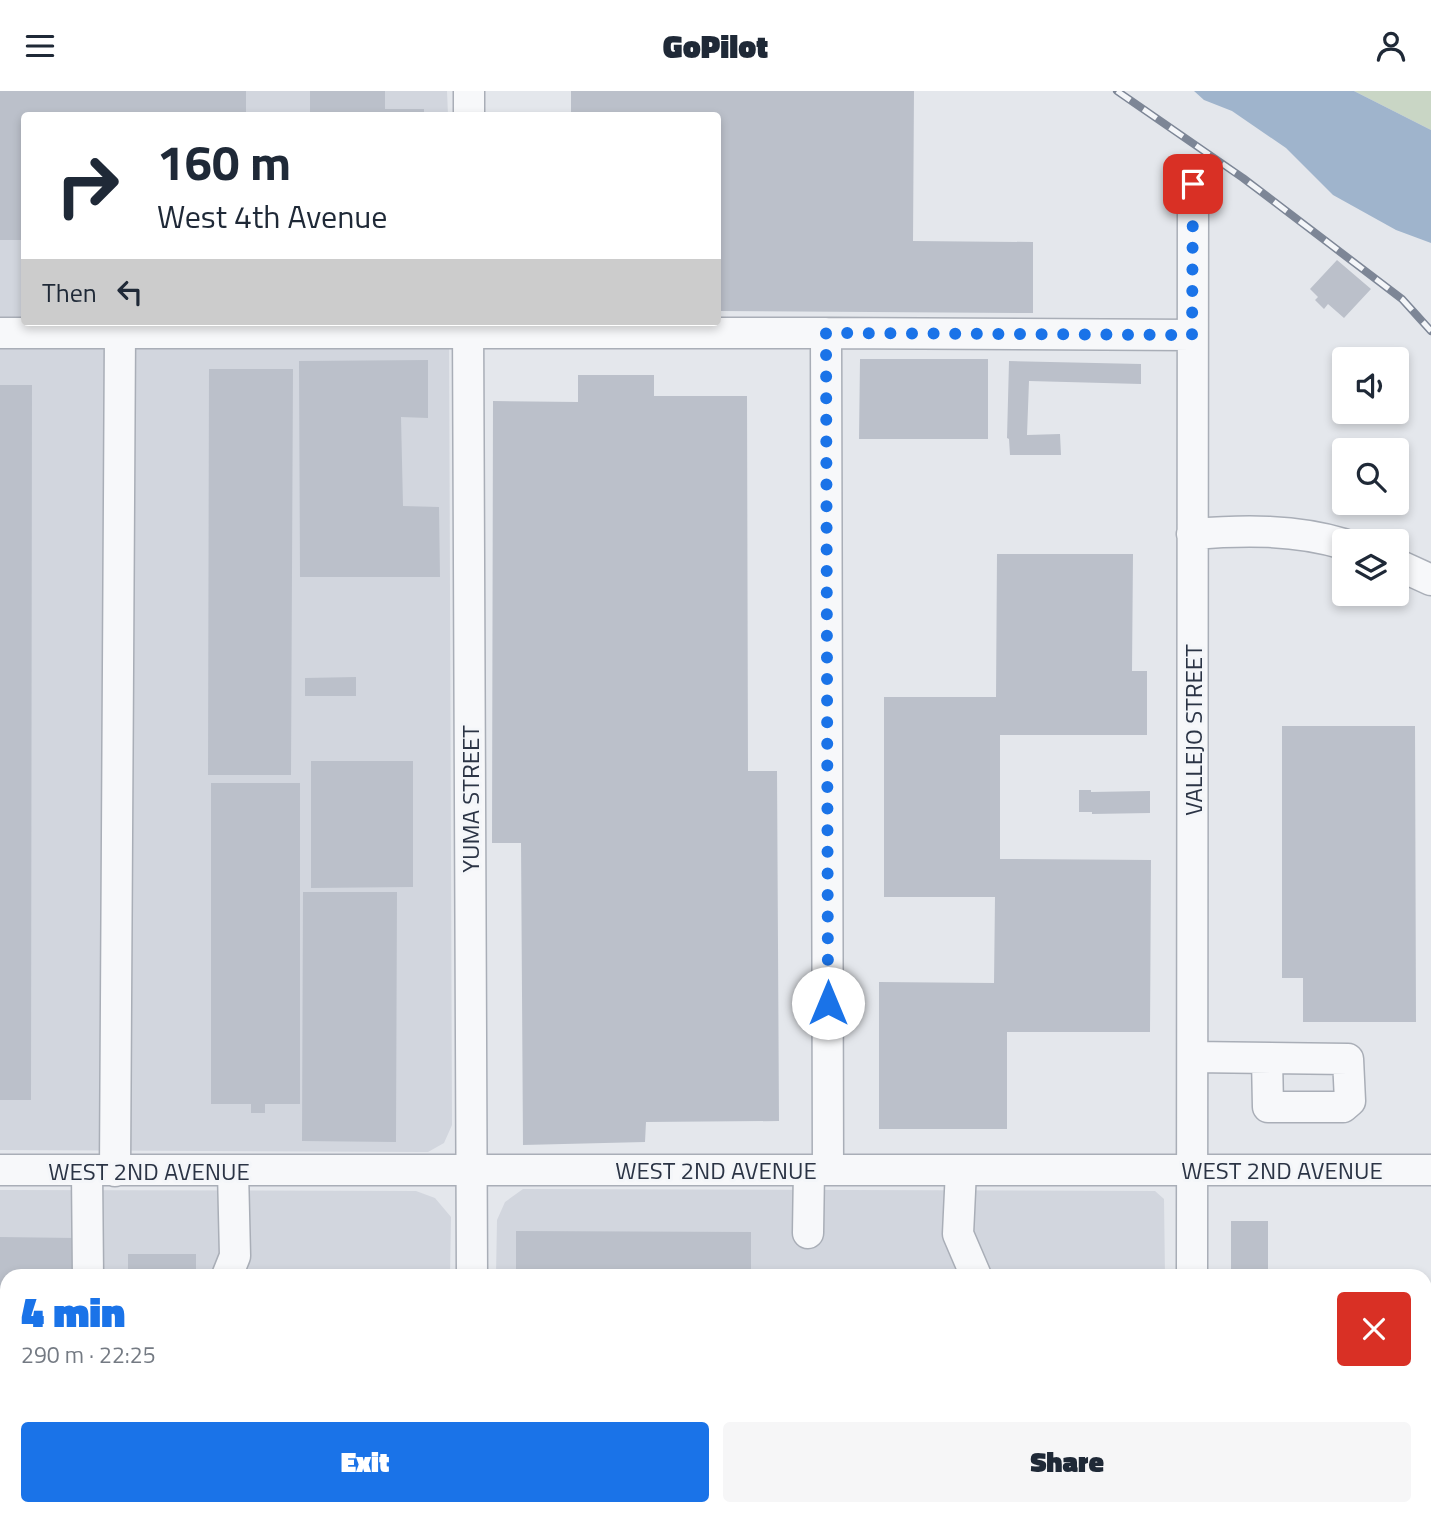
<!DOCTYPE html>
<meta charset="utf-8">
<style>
body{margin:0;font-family:"Titillium Web",sans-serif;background:#f6f6f7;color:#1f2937;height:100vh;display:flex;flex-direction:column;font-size:26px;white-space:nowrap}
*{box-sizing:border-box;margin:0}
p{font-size:23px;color:#747a83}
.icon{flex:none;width:38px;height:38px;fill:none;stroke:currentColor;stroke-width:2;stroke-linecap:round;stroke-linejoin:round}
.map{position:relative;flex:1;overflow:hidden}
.details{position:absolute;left:0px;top:1178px;width:1432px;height:247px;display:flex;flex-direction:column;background:#fff;border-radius:21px 21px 0 0;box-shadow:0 4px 10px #0003}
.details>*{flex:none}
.top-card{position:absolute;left:21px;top:21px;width:700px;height:214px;border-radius:7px;box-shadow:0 4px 10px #0003;background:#fff;color:#1f2937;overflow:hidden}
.fabs{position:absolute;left:1332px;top:256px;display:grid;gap:14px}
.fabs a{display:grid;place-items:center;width:77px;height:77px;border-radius:7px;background:#fff;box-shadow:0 4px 10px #0003;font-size:35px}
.pin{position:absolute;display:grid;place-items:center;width:60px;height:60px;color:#fff;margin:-30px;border-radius:14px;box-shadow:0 4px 10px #0006}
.me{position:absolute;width:77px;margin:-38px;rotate:0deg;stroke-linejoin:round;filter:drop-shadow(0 0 5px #0008)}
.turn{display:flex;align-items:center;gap:24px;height:147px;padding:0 21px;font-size:32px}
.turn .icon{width:91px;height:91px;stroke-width:2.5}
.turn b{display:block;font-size:49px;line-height:60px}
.then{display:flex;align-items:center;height:66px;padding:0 21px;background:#0003;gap:14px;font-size:26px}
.round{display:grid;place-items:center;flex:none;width:74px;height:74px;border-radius:7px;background:#f6f6f7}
.head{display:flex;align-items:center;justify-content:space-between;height:119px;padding:0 21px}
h1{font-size:42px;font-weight:800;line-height:52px;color:#1a73e8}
.action{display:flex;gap:14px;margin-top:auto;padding:14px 21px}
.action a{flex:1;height:80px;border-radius:7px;background:#1a73e8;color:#fff;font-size:28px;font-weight:800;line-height:80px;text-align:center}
.action a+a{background:#f6f6f7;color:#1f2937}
header{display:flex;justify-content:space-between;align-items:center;height:91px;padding:0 21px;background:#fff;font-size:32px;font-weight:800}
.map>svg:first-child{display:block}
</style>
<header><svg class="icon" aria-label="menu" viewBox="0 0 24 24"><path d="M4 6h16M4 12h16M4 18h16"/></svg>GoPilot<svg class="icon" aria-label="person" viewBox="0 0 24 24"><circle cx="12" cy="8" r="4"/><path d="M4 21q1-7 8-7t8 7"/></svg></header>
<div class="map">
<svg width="1431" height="1424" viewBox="0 0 1431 1424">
<rect width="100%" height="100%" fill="#e4e7ec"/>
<path fill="#d2d6de" d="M0,0h447l1,24h-424v207h425l3,803 -8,18 -16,9 -428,-2z
M523,1098l632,2 9,8 1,77h-669l1,-56 8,-18z
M0,1099l416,1 19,7 16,19 -1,59h-443v233h443v6h-450z
M496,1418h670v6h-670z"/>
<path fill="#c9d6c5" d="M1354,0h77v39z"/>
<path fill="#9fb4cc" d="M1194,0h160l77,39v113l-35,-13 -63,-35 -47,-47 -54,-37 -28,-11z"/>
<path fill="#bbc0ca" d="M0,0h246v24h-222v125h-24z
M310,0h75v18h39v6h-114z
M571,0h343l-1,150 120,1v71l-315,-2v-196h-147z
M1337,169l34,29 -27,29 -16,-14 -4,5 -9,-9 3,-3 -8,-8z
M860,268h128v80h-129z
M428,269v58l-27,-1 2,89 36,1 1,70h-140l-1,-216z
M1009,270l132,3v20l-112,-3 -2,54 33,-1 1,21h-51l-1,-16 -2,-1z
M209,278h84l-2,406h-83z
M578,284h76v21h93l1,375h29l2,350 -133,1 -1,20 -122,3 -2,-302h-29l1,-442 85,1z
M0,294h32l-1,715h-31z
M997,463h136l-1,117h15v64h-147v124l151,1 -1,172h-143v97h-128v-147l115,1 1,-86h-111v-200h112z
M356,586v19h-51v-18z
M1282,635h133l1,296h-113v-44h-21z
M311,670h102v126l-102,1z
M211,692h89v321h-35v9h-14v-9h-40z
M1079,699h12v2l59,-1v22l-58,1v-2h-13z
M303,801h94l-1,250 -94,-1z
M1231,1130h37v52h-37z
M516,1140l235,1v44h-235z
M0,1146l75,1v38h-68v233h66v6h-73z
M128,1163h68v22h-68z
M512,1418h140v6h-140z
M752,1418h196l-1,6h-195z
M1008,1418h140l1,6h-141z
M1219,1418h46v6h-46z"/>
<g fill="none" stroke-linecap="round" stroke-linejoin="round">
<g stroke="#a9aeb7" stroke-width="33">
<path id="minor" d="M469,24v-24
M468,231l4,954
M0,242h826l366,2
M826,242l2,837
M1192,443c51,-4 103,-5 152,10
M1396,473l35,16
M1193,966l155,2 2,42 -7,6h-75l-1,-49
M0,1079h1431
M961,1079l-3,64 18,42
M87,1080l1,105
M115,1080l5,-838
M808,1142l1,-63
M227,1185l8,-20 -2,-85
M1192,1185l1,-1092
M91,1418v6
M193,1418v6
M472,1418v6
M1192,1418v6
M983,1424v-6"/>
</g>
<use href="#minor" stroke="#f7f8fa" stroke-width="30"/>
<g stroke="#7d8696" stroke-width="8">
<path id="rail" d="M1117,0l126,87 159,121 29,32"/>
</g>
<use href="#rail" stroke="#f4f6f9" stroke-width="5" stroke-dasharray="16" stroke-linecap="butt"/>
</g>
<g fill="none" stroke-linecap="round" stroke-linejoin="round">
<path stroke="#1a73e8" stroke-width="12" stroke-dasharray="0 21.6" d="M828,912l-2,-670 366,2 1,-151"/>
</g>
<g text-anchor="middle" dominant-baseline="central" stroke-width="6" stroke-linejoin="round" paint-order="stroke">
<g font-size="24" fill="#2b3445" stroke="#f4f6f9">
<text transform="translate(1193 639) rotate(-90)">VALLEJO STREET</text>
<text transform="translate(470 708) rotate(-90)">YUMA STREET</text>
<text x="716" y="1079">WEST 2ND AVENUE</text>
<text x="1282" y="1079">WEST 2ND AVENUE</text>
<text x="149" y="1080">WEST 2ND AVENUE</text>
</g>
</g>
</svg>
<div class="fabs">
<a><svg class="icon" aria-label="sound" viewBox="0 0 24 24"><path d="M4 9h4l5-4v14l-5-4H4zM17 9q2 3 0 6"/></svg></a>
<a><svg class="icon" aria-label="search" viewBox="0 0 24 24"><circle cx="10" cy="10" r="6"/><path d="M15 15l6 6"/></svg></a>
<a><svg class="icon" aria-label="layers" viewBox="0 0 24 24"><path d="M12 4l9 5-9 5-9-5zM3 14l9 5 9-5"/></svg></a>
</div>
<div class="pin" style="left:1193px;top:93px;background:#d93025"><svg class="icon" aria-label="arrive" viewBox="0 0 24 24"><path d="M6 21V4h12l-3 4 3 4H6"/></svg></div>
<svg class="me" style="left:828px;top:912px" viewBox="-20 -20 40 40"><circle r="19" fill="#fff"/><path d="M0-13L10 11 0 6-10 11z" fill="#1a73e8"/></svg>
<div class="top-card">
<div class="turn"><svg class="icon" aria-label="right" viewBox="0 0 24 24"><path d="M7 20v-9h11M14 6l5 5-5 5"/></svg><div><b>160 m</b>West 4th Avenue</div></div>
<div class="then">Then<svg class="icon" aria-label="left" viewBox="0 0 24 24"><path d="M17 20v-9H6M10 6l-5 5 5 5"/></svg></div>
</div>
<section class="details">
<div class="head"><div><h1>4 min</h1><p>290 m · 22:25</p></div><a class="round" style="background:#d93025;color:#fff"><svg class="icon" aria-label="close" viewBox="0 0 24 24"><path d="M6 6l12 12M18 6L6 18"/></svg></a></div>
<div class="action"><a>Exit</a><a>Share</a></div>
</section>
</div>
